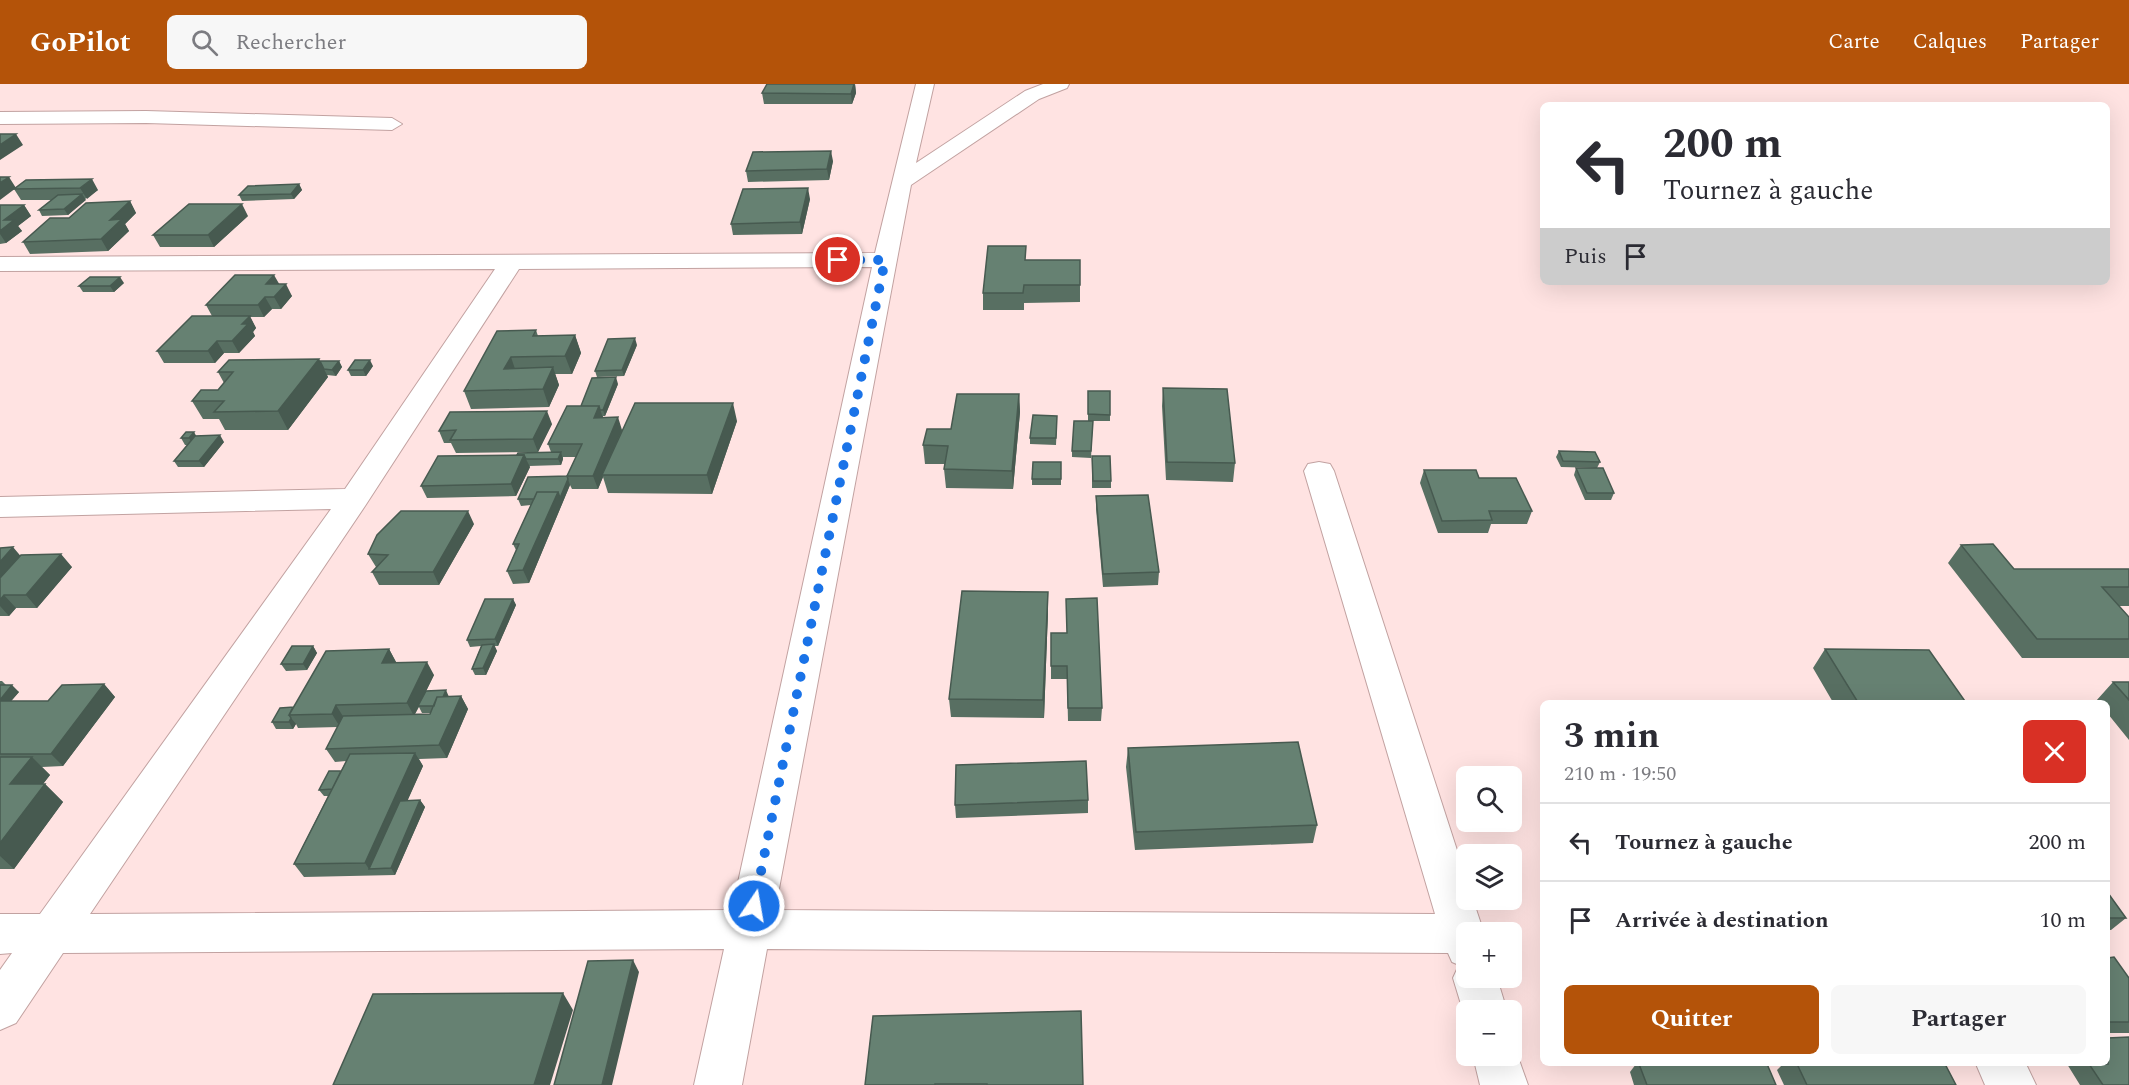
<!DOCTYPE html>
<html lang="fr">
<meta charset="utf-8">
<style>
body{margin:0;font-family:Spectral,serif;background:#f7f7f7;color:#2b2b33;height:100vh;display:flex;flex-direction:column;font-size:22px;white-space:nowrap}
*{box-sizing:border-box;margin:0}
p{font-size:20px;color:#7c7c81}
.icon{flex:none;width:33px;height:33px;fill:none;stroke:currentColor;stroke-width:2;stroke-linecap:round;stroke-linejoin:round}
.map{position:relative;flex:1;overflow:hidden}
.drawer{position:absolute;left:1540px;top:616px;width:570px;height:366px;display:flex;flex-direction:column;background:#fff;border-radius:9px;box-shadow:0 6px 24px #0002}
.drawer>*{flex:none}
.banner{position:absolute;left:1540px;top:18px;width:570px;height:183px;border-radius:9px;box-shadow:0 6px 24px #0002;background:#fff;color:#2b2b33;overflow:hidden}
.buttons{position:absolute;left:1456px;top:682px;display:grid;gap:12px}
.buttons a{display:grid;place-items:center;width:66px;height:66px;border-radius:9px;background:#fff;box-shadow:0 6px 24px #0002;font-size:30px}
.pin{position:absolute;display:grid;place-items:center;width:51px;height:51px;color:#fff;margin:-26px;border:3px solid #fff;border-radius:50%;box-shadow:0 2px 6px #0007}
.me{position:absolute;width:66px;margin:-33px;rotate:12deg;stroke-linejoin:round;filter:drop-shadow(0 0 4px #0008)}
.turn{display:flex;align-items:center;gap:21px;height:126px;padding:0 24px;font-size:27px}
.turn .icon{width:78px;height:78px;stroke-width:2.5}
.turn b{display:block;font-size:42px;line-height:51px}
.then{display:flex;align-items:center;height:57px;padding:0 24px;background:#0003;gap:12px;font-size:22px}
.round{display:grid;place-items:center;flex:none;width:63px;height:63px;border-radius:9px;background:#f7f7f7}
.headline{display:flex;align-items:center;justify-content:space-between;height:102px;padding:0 24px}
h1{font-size:36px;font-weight:700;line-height:45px}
.button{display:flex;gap:12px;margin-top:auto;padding:12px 24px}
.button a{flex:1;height:69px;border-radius:9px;background:#b45309;color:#fff;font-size:24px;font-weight:700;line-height:69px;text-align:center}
.button a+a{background:#f7f7f7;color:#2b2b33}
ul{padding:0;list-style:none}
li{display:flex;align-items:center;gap:18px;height:78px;padding:0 24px;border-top:2px solid #e1e1e2}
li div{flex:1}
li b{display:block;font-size:22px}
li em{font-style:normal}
header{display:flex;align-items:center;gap:36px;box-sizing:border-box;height:84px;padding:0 30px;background:#b45309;color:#fff}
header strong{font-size:28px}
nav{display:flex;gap:33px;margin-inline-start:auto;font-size:21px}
.search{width:420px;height:54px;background:#f7f7f7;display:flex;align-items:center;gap:15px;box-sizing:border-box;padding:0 21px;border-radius:9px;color:#7c7c81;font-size:22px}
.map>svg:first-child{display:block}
</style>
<header>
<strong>GoPilot</strong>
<div class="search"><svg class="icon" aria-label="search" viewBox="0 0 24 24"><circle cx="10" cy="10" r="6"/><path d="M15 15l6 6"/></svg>Rechercher</div>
<nav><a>Carte</a><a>Calques</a><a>Partager</a></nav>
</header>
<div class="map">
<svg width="2129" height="1001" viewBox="0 0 2129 1001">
<rect width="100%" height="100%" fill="#ffe3e2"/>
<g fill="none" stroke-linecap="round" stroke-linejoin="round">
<g stroke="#c2a2a1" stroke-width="2">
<path id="minor" d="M916,0h18l-18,79 109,-72 18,-7h26l-2,4 -28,11 -128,86 -136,725 660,4 -131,-443 4,-7 11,-2 11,2 4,7 133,410v19h6l11,33h-17v45h30l10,33h-40v13l-14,-46 6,-13 -7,-3 -4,-9 -681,-4 -25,136h-48l30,-136 -661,4 -47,70 -16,7v-60l12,-17 -12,1v-40h40l291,-405 -331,8v-20l345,-8 150,-220 -495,2v-14l875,-4zM872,183l-140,643 -642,4 275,-408 154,-237z
M146,27l246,7 10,6 -10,6 -246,-7 -146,1v-12z
M1512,956l16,45h-48l-7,-29h39z
M1976,980h50l10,21h-51z"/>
</g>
<use href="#minor" fill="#fff" fill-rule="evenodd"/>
</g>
<path fill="#586f62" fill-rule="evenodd" d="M855,0l1,9 -4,11h-88l-2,-11z
M833,77l-4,19 -81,2 -2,-11z
M26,96l72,10 -13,9 -17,16 -26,1 -3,-6 12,-10h-30l-7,-11z
M299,100l3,6 -8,9 -52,2 -3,-6z
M810,115l-8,35 -69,1 -2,-11z
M130,117l6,12 -11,11 4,7 -21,20 -78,3 -7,-12 46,-24z
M0,121h24l7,11 -13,10 4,5 -16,12 -6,1z
M248,132l-34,31h-54l-7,-12z
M1026,176h54v42l-56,1v7h-41v-17z
M124,199l-10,9h-31l-4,-6z
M279,200l13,12 -11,13h-9l-8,8h-14l6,11 -3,4 2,4 -16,17h-15l-9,10h-51l-7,-12 55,-35 -6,-11z
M536,246l2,6 37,-1 6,18 -9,21h-17l4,11 -10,22 -78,2 -7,-18z
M637,261l-13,31 -27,1 -2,-6z
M320,277h19l3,6 -6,9 -9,-1 1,2 -40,53h-63l-6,-11h-16l-11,-18 26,-11 6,-7 -6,-11z
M373,282l-7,10h-15l-3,-6z
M618,300l-13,32h-2v2l19,12 115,-9 -25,73 -104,-1 -5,-16 -5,12h-26l-2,-4 -41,98 -16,1 -6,-13 9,-21 -3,-6 18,-39 -10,1 -3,-7 49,-23 9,-19h-13v2l-2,6 -32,1 1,1 -14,29 -89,2 -6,-12 96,-31 34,-3 -3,-8 33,-38z
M1163,304l72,75 -2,19 -67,-2 -4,-74z
M1088,307h22v30h-22z
M1019,310l1,18 -7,77 -67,-1 -2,-19 1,-5h-20l-2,-19z
M1093,337l-2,37 -19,-1v-6z
M1057,338l-1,23 -26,-1v-6z
M552,340l-14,28 -82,1 -5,-10h-7l-5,-12z
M196,352l28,6 -20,25h-26l-4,-6 13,-16h-2l-4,-7z
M1559,367l41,11 -3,6 -36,-1 -5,-10z
M1092,372l19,25v7h-19z
M1061,378v23h-29v-6z
M1576,384l38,25 -3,7h-26l-11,-25z
M1424,386l55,8 53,33 -5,13h-36l-3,9h-50l-18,-50z
M1096,412l63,76 -1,13 -55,2 -7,-78z
M474,440l-35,61h-60l-7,-13 5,-5h-1l-8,-13z
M1961,461l53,24h115v37h-10l10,11v41h-107l-74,-95z
M0,464l20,8 52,11 -35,41h-21l-7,8h-9z
M1048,508v19l-4,107 -93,-1 -2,-18z
M513,515l3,6 -18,41h-4l3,5 -11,24h-11l-3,-6 9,-23 -11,1 -3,-7z
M1051,549l51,75 -1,13h-33l-1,-42h-16z
M313,562l4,7 -10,17 -21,1 -5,-7z
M389,565l7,13v1l38,12 -8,16 23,6 12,-1 7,13 -21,49 -28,1 4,7 -16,35 13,-1 5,7 -30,68 -91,2 -10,-13 34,-68h-4l-5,-6 22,-19 5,-10 -11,1 -9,-13 12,-22 -40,1 -2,-4 -3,5h-17l-4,-7 21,-15zM419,623l3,6h9l-1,1h-15z
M1825,565l142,55h-133l-21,-36z
M0,597h2l4,4 13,7 -8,9h37l56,-17 11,13 -52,69 -21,1 8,8 -7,9h2l18,18 -49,67h-14z
M2113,598h16v58l-21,-26v-10h-10l-2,-3z
M1128,664l189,77 -4,18 -178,7 -9,-83z
M1088,716v13l-132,5 -1,-13z
M2108,809l18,25 -15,12h-3z
M2108,874l21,20v55h-21z
M873,932l210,69h-218z
M1636,980h131l9,21h-142l-4,-13z
M1783,980h162l11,21h-172l-7,-15z
M2067,980h41l21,21h-49z"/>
<path fill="#475a50" d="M855,0l1,9 -4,11 -1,-10z
M16,50l7,11 -23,15v-15z
M831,67l2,10 -4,19 -2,-11z
M9,93l7,11 -16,12v-17z
M92,95l6,11 -11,9 -7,-11z
M299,100l3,6 -8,9 -3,-5z
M808,104l2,11 -8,35 -2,-12z
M82,110l4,6 -18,15 -4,-6z
M130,117l6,12 -11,11 4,7 -21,20 -7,-12 9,-19z
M242,120l6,12 -34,31 -6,-12z
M24,121l7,11 -13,10 4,5 -16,12 -6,-9v-3l4,-11z
M274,191l7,12 -15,-3z
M120,193l4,6 -10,9 -4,-6z
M286,200l6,12 -11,13 -7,-12z
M265,213l7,12 -8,8 -6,-12z
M250,232l6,12 -3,4 2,4 -16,17 -7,-12 10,-17z
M575,251l6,18 -9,21 -7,-18z
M635,254l2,7 -13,31 -2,-6z
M217,257l7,12 -9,10 -7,-12z
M511,273l6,18 -13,-6z
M319,275l9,18 -40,53 -10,-19z
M370,276l3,6 -7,10 -3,-6z
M339,277l3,6 -6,9 -4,-6z
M553,283l6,18 -10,22 -6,-18z
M616,293l2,7 -13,32 -2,-6z
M1019,310l1,18 -7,77 -1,-18z
M733,319l4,18 -25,73 -5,-19z
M599,322l4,12h-9z
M547,327l5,13 -14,28 -5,-13z
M618,333l4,13 -20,45 1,2 -5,12 -5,-13z
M194,348l4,7 -5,6 -4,-7z
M220,351l4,7 -20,25 -5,-6z
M561,368l2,7 -2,6 -3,-6z
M524,371l6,12 -14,29 -5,-12z
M568,395l2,6 -41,98 -6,-13 35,-78z
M468,427l6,13 -35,61 -6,-13z
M13,463l16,19 -29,32v-36z
M61,470l11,13 -35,41 -11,-13z
M1048,508v19l-4,107 -1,-18z
M4,511l12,13 -7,8 -9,-10v-6z
M513,515l3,6 -18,41 -3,-7z
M494,560l3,7 -11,24 -3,-7z
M313,562l4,7 -10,17 -4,-6z
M389,565l7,13 -6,14 -8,-13z
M427,578l7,13 -20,41 -7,-13z
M104,600l11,13 -52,69 -12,-12z
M12,601l7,7 -19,22v-14z
M446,606l3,7 -11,9z
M461,612l7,13 -21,49 -8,-13z
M336,621l8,13 -4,9 -8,-13z
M291,634l5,6 -3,5 -4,-7z
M415,669l8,13 -46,103h-8l-4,-6z
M32,673l18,18 -21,27 -19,-18z
M45,700l18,18 -49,67 -14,-13v-13z
M420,716l5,7 -30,68 -4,-7z
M633,876l6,12 -27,113h-10z
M563,909l10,17 -23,75h-16z"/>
<path fill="#668172" stroke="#475a50" stroke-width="1.5" d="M767,0h87l-3,10 -89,-1z
M0,50h16l-16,11z
M831,67l-4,18 -81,2 7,-19z
M0,93h9l-9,6z
M92,95l-12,9 -66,1 12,-9z
M299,100l-8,10 -52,1 9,-9z
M808,104l-8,34 -69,2 12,-35z
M82,110l-18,15 -25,1 19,-15z
M130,117l-20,19 12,-1 -21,20 -78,3 27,-24h19l17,-15z
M189,120h53l-34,31h-55z
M0,121h24l-20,15h10l-14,11z
M988,162h38l-1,14h55v25h-56l-1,8h-40z
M235,191h39l-8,9h20l-12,13h-9l-7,8h-52z
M90,193h30l-10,9h-31z
M192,232h58l-8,8h6l-16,17h-15l-9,10h-51z
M536,246l-3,6 42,-1 -10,21 -54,1 -7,12 49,-2 -10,22 -79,2 33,-60z
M635,254l-13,32 -27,1 13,-32z
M319,275l-41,52 -64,1 10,-11h-32l9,-11h17l15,-18h-15l11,-12z
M355,276h15l-7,10h-15z
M320,277h19l-7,9 -8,-1z
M616,293l-13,33h-3l-1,-4h-18l11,-28z
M1163,304l64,1 8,74 -68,-1z
M1088,307h22v24l-22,-1z
M957,310h62l-7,77 -68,-2 4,-23 -25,-1 4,-16h24z
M635,319h98l-26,72h-105z
M567,322h32l-5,12 24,-1 -25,59h-26l15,-32h-34z
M547,327l-14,28 -83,1 6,-10 -17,1 11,-19z
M1033,331l24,1 -1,22h-26z
M1074,337h19l-2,30h-19z
M186,348h8l-5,6h-8z
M220,351l-21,26h-25l21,-25z
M1559,367l36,1 5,10 -37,-1z
M561,368l-3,7h-32l-2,-4h-7l1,-2z
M524,371l-13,29 -90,2 17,-30z
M1092,372h18l1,25h-18z
M1033,378h28v17h-29z
M1576,384h27l11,25h-27z
M1424,386h52l3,8h37l16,33h-43l3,9 -50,1z
M567,392l1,3 -8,19 -2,-6h-21l-3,7h-16l10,-22 41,-1z
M537,408h21l-35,78 -16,1 12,-27h-6z
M1148,411l11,77 -56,2 -7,-78z
M401,427h67l-35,61h-61l16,-17 -20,-1 9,-19z
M1993,460l21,25h115v18h-27l27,30v22h-92l-76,-94z
M13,463l-13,15v-14z
M61,470l-35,41h-22l-4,5v-22l21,-23z
M962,507l86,1 -5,108 -94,-1z
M1097,514l5,110h-34l-1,-42h-16v-33h16l-1,-34z
M485,515h28l-18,40 -28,1z
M494,560l-11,24 -11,1 10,-24z
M292,562h21l-10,18h-22z
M389,565l-7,14 45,-1 -20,41 -71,2 -4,9 -43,1 37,-64z
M1825,565l104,1 38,54h-108z
M2113,598h16v18z
M104,600l-53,70h-51v-53h48l14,-16z
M0,601h12l-12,15z
M446,606l-3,7h-6l-3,9h-16l8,-15z
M461,612l-22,49 -113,4 17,-33 87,-2 7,-17z
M293,623l-4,8 2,3 -2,4h-17l8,-14z
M1298,658l19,83 -181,7 -8,-84z
M415,669l-50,110 -71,1 56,-110z
M0,673h32l-22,27h35l-45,59z
M1086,677l2,39 -133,5 1,-40z
M329,687h12l-9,18 -13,1z
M420,716l-29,68 -22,1 31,-68z
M2108,809l18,25h-18z
M2114,873l15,21v44h-21v-64z
M633,876l-31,125h-48l34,-124z
M563,909l-29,92h-201l40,-91z
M1081,927l2,74h-96v-1h-52v1h-70l8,-69z
M2129,953v48h-26l-14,-21h19v-26z
M1639,980h128l9,21h-129z
M1797,980h148l11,21h-149z"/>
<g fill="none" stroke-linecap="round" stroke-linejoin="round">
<path stroke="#1a73e8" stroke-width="10" stroke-dasharray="0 18" d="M754,822l131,-646h-47"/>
</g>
</svg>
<div class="buttons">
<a><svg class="icon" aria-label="search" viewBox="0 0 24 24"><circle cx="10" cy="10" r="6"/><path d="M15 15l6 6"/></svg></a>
<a><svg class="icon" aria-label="layers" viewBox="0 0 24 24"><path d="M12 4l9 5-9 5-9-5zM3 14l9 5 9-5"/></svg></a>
<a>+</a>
<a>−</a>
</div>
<div class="pin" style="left:838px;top:176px;background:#d93025"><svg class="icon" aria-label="arrive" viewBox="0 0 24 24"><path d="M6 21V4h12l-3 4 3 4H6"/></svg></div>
<svg class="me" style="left:754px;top:822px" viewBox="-20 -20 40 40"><circle r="17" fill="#1a73e8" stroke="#fff" stroke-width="3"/><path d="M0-11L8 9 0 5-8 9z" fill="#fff"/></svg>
<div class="banner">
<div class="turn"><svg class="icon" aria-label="left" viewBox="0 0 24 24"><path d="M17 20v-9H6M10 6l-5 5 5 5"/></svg><div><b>200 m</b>Tournez à gauche</div></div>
<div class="then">Puis<svg class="icon" aria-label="arrive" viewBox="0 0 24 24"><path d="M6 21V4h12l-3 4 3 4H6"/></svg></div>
</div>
<section class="drawer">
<div class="headline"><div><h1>3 min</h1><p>210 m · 19:50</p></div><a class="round" style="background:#d93025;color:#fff"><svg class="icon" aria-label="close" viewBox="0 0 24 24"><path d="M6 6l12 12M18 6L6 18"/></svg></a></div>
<ul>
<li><svg class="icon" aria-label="left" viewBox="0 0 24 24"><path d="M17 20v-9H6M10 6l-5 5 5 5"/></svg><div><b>Tournez à gauche</b></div><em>200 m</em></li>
<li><svg class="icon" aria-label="arrive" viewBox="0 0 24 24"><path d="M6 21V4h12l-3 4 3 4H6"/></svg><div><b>Arrivée à destination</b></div><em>10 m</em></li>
</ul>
<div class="button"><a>Quitter</a><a>Partager</a></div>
</section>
</div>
